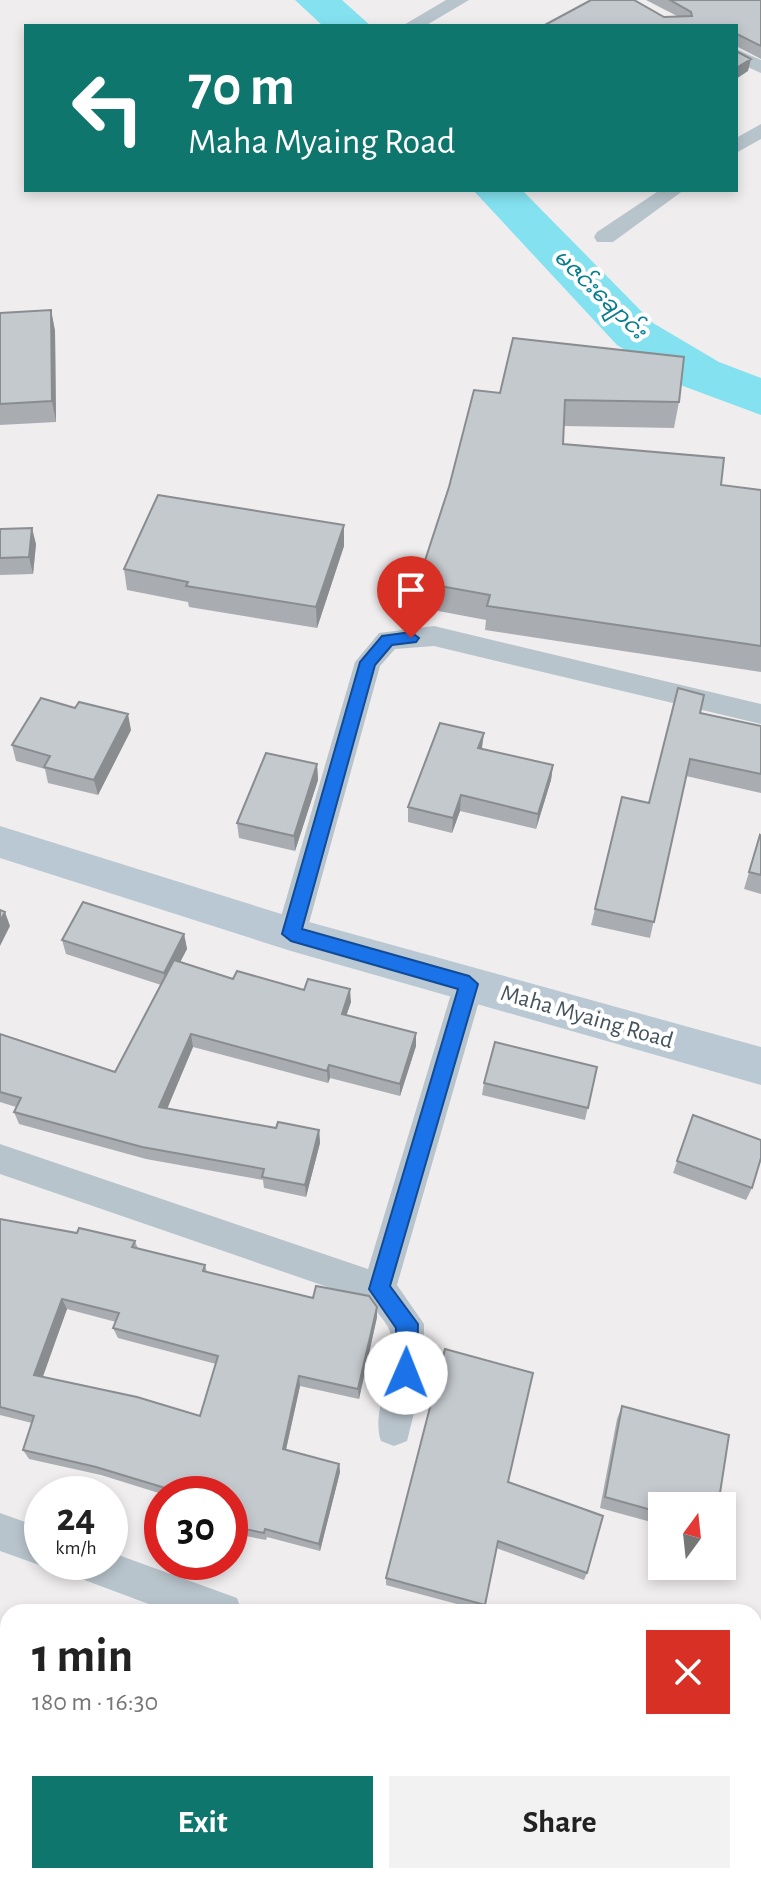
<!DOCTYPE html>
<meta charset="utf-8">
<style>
body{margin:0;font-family:"Alegreya Sans","Noto Sans Myanmar",sans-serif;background:#f2f2f2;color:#222;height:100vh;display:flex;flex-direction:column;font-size:30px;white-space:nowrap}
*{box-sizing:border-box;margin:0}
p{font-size:26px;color:#767676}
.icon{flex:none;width:44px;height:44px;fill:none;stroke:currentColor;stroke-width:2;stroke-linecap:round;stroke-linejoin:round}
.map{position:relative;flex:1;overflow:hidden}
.drawer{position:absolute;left:0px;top:1604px;width:762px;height:280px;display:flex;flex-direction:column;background:#fff;border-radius:24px 24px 0 0;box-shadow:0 4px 12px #0003}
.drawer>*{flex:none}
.banner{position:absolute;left:24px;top:24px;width:714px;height:168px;border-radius:0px;box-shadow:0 4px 12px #0003;background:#0f766e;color:#fff;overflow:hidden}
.needle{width:52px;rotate:15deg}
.fabs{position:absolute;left:648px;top:1492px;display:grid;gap:16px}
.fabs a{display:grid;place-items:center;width:88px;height:88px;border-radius:0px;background:#fff;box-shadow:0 4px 12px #0003;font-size:40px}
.speed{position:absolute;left:24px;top:1476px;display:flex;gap:16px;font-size:40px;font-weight:700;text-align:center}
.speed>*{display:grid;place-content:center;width:104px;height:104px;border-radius:50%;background:#fff;box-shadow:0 4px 12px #0003;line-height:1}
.speed small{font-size:20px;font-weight:400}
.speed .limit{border:12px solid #d22;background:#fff;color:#111}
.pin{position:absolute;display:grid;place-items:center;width:68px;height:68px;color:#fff;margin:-82px -34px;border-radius:50% 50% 50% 0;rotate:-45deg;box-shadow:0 0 8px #0007}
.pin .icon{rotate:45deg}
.me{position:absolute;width:88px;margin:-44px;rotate:1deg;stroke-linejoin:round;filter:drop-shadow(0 0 6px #0008)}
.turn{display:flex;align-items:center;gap:28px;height:168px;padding:0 32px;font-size:36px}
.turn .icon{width:104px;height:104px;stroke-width:2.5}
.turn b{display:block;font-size:56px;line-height:68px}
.round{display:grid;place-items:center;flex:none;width:84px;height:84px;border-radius:0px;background:#f2f2f2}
.head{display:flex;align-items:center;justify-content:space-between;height:136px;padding:0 32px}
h1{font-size:48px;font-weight:600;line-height:60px}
.action{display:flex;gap:16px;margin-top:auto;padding:16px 32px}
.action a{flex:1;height:92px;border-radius:0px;background:#0f766e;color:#fff;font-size:32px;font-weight:600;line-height:92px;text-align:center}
.action a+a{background:#f2f2f2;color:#222}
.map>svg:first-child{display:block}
</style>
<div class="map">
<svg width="761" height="1884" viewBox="0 0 761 1884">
<rect width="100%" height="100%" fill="#f0edee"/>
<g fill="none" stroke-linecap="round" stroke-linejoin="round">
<path fill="#84e2f0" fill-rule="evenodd" d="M295,0h47l29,26h-48z
M473,190h49l131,133 66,39 42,16v37l-78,-29 -66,-41z"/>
<path fill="#b8c4cc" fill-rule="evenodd" d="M446,0h23l-44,26h-23z
M736,49l25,11v13l-25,-11z
M761,124v15l-25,14v-15z
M660,190h24l-71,52h-16l-3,-5 3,-5z
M434,626l327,78v20l-327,-78 -39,3 -15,17 -74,268 -4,9 -11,3 -11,-3 -4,-9 79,-272 24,-29z
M469,971l11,4 4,9 -87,301 27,39v49l-17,68 -13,5 -13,-5c-12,-31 22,-85 7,-114 -5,-9 -14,-18 -20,-26l-368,-127v-30l368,125 86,-285 4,-9z
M0,1513l42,15v34h9l-9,4 -42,-15z
M110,1552l127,46 5,14h-72l-99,-37 -6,-13h45z
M754,1782l7,3v40l-7,-3z"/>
<path fill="#bac8d3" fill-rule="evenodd" d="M0,826l291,91 470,130v38l-470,-134 -291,-93z"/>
</g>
<path fill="#a9adb1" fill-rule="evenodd" d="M646,0h115v59l-25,-13 -193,-20 134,-10z
M51,310l4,21 1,91 -56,3v-112z
M500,393l179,9 -5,26 -110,-2 -1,18 158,41 40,5v182l-276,-42 1,-10 -69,-13 1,-25z
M344,525v21l-27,82 -128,-21 -1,-5 -61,-12 -3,-21z
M0,529l36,15 -3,30 -33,1z
M700,713l61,13v67l-75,-17 -36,162 -59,-13 4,-16 54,-106z
M131,730l-33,65 -50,-12 -3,-14 -29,-8 -4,-16z
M482,749l71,16 -2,15 -15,49 -76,-18 -8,22 -44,-11v-15z
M317,764l1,16 -23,71 -56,-13 -2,-15z
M760,835l1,1v58l-17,-5z
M184,934l3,15 -7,13 53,17 71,11 47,12 -5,14 70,17v13l-16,50 -70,-18 -2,5 -135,-36 -26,61 109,20 43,2 1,13 -14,54 -42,-9 -1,-8 -117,-21 -127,-35 -5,-12 2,-5 -16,-5v-68l115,38 46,-87 -95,-31 -4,-14z
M597,1067l-12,53 -103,-25 2,-12z
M693,1115l59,73 -6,12 -73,-27z
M0,1219l77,14 58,8 3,8 67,16 2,7 170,45 -18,82 -59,-13 -14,64 53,14 1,8 -20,79 -53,-14 -1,3 -36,-7v-39h-68l-61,-19 -72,-16 -6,-9 9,-27 -32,-8zM67,1309l49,13 -3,6 5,10 98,26 -16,52 -158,-39z
M622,1406l40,100v19l-62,-17 17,-89z
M508,1482l79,91 -3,7 -88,-32 -13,63 -97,-26v-7z
M378,1876h139l-2,8h-112z"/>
<path fill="#898d90" d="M751,59l-3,12 -12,8v-11z
M51,310l4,21 1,91 -4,-21z
M344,525v21l-27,82 -1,-21z
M32,528l4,16 -3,30 -4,-17z
M128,714l3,16 -33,65 -4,-15z
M484,733l-2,15 -5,16 1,-16z
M317,764l1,16 -23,71 -1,-15z
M553,765l-2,15 -15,49 2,-15z
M461,795l-1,16 -8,22 1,-15z
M5,912l5,14 -10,20v-25z
M184,934l3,15 -20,38 -3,-14z
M350,989l1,13 -9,26v-14z
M416,1033v13l-16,50v-12z
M191,1034l2,13 -30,72 -4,-12z
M329,1065l1,13 -2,5 -1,-12z
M319,1130l1,13 -14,54 -1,-12z
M62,1299l5,10 -27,76 -6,-10z
M377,1307v10l-18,82 -1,-10z
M299,1376l1,10 -16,72 -1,-9z
M339,1464l1,8 -20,79 -1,-7z"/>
<path fill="#c4c9ce" stroke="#898d90" stroke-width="2" fill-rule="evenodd" d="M591,0h43l30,17 28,-1 -1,-4 -21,-12h91v46l-24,-12 -1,10v-18h-193z
M736,51l15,8 -15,9z
M51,310l1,91 -52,3v-91z
M513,338l171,19 -5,45 -114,-2 -2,44 161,14 -3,27 40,5v156l-274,-40 3,-11 -72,-13 31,-95 25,-97 26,3z
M158,495l186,30 -28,82 -130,-21 2,-4 -64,-13z
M32,528l-3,29 -29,1v-29z
M678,688l26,7 -4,18 61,13v48l-71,-15 -36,163 -59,-13 27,-112 27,6z
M41,698l34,10 4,-6 49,12 -34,66 -50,-13 6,-11 -38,-11z
M440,723l44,10 -6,15 75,17 -15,49 -77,-19 -8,23 -45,-11z
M266,753l51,11 -23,72 -57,-13z
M760,835l1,1v39l-12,-3z
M83,902l101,32 -20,39 -102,-33z
M0,910l5,2 -5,9z
M174,960l59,19 4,-8 67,19 4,-11 42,10 -8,25 74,19 -16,51 -71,-19 -2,6 -136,-37 -32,73 117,21 2,-6 41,8 -14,55 -43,-8 2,-8 -122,-22 -128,-35 7,-14 -21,-6v-58l115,38z
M495,1042l102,25 -9,41 -104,-25z
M693,1115l68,25v18l-9,30 -75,-27z
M0,1219l77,14 2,-5 56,13 -3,6 73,18 -2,6 110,27 3,-12 53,10 8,11 -19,82 -59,-13 -16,73 56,15 -20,80 -54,-15 -1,4 -34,-7v-32h-45l-89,-27 -73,-17 11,-34 -34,-9zM62,1299l57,14 -6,15 105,28 -18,60 -63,-19 -103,-22z
M445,1349l88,24 -25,109 95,34 -16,57 -89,-32 -13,64 -99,-27z
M622,1406l107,29 -11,71h-56v7l-57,-16z
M216,1876h77l-2,8h-78z
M384,1876h133l-2,8h-106z"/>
<path fill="#1a73e8" stroke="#114b97" stroke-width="2" d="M411,632l8,6 -3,4 -24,3 -17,20 -73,264 167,47 9,8 -88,302 28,38 -1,49 -4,8 -7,3 -8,-3 -3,-8 1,-45 -27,-39 89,-300 -167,-48 -9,-7 78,-272 22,-26z"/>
<g text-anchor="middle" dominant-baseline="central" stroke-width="8" stroke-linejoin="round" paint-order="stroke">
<g font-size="22" font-style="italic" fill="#077e8f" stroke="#fff">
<text transform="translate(600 294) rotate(44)">မဇင်းချောင်း</text>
</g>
<g font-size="24" fill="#45535c" stroke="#fff">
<text transform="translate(587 1017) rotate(16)">Maha Myaing Road</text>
</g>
</g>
</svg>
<div class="fabs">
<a><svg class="needle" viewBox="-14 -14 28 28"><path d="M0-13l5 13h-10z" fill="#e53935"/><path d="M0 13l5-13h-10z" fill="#767676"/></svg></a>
</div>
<div class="speed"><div>24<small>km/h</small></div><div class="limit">30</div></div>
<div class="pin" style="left:411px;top:638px;background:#d93025"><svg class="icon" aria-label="arrive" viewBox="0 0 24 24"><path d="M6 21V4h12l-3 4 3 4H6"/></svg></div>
<svg class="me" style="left:406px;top:1373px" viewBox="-20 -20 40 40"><circle r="19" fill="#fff"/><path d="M0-13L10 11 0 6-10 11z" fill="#1a73e8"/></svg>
<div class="banner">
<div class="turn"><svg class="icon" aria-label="left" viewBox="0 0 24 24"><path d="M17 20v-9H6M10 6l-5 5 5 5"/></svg><div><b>70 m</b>Maha Myaing Road</div></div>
</div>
<section class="drawer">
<div class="head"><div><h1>1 min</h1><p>180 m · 16:30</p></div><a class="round" style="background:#d93025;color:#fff"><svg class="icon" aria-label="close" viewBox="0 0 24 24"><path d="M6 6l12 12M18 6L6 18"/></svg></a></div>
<div class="action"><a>Exit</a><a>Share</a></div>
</section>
</div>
